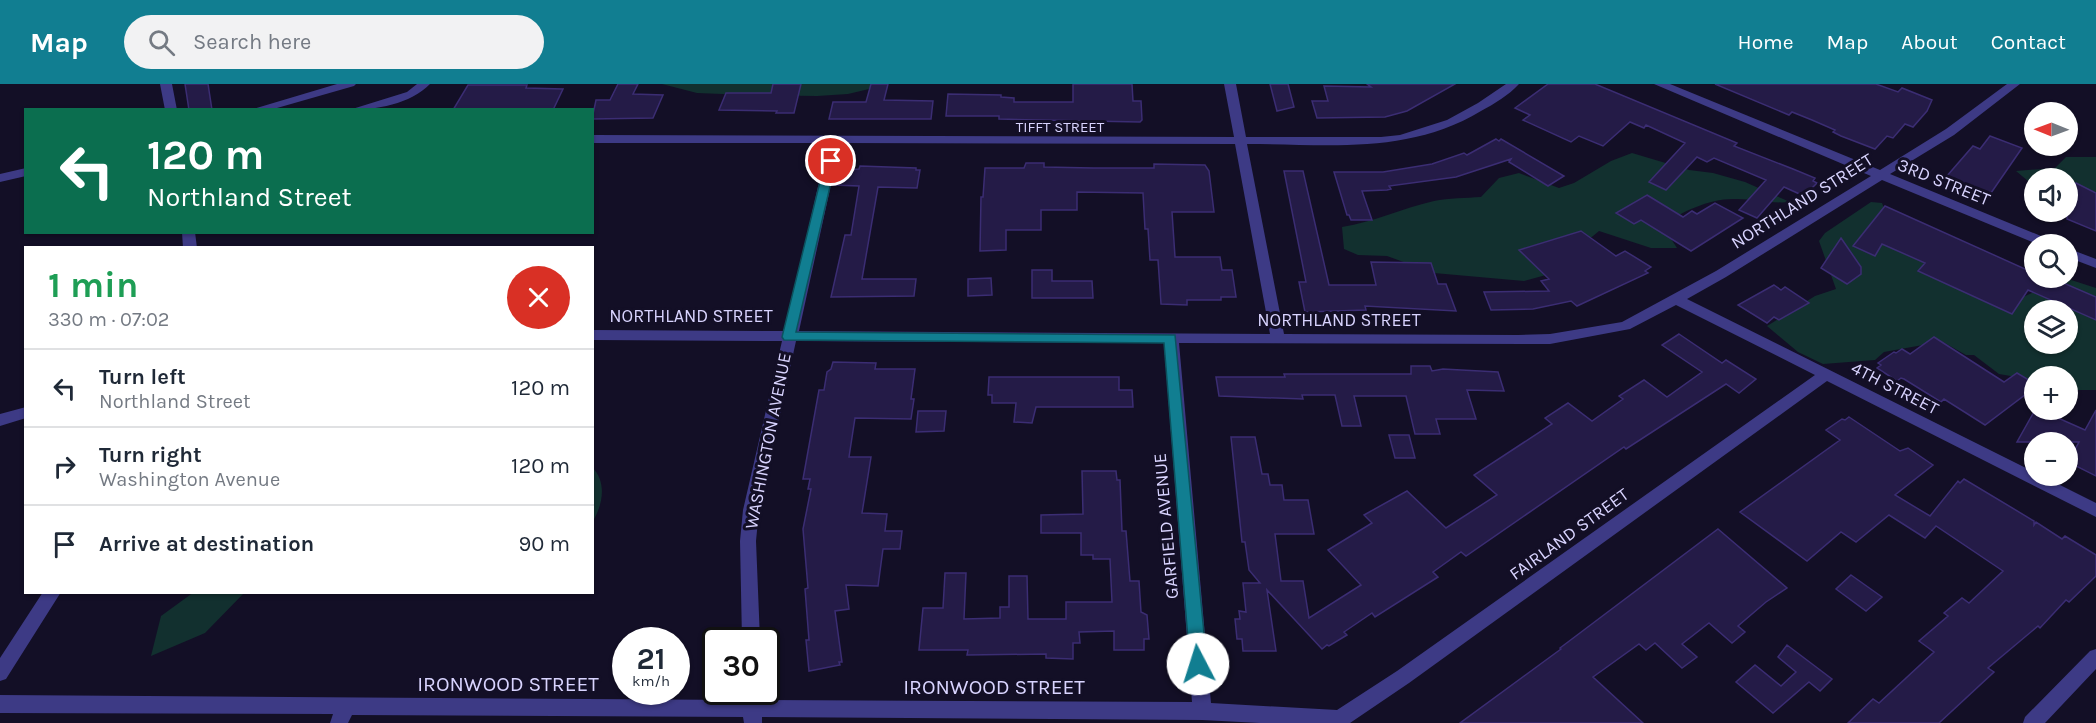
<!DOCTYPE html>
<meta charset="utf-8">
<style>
body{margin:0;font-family:Karla,sans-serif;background:#f2f2f3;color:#1f2937;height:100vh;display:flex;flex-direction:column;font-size:22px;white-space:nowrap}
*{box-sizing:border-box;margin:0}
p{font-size:20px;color:#747a83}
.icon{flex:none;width:33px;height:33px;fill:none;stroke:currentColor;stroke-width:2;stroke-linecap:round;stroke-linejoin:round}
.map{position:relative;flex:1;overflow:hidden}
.drawer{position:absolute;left:24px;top:162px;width:570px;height:348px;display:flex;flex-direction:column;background:#fff;border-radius:0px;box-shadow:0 2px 4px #0004}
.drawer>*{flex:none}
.hud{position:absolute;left:24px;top:24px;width:570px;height:126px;border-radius:0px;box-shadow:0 2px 4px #0004;background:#0b6e4f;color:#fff;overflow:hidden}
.needle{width:39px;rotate:271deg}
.fabs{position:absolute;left:2024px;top:18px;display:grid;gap:12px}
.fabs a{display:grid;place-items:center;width:54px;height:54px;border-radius:50%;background:#fff;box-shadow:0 2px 4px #0004;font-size:30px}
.speed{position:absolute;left:612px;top:543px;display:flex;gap:12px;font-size:30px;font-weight:700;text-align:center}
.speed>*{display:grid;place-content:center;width:78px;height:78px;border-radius:50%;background:#fff;box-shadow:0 2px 4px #0004;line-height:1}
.speed small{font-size:15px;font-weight:400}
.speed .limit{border:3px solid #111;border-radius:9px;background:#fff;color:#111}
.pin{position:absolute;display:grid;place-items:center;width:51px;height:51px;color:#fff;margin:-26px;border:3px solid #fff;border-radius:50%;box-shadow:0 2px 6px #0007}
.me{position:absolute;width:66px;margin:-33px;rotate:355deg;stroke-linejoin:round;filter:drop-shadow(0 0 4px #0008)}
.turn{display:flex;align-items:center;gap:21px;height:126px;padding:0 24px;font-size:27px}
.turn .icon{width:78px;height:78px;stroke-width:2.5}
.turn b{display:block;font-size:42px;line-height:51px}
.round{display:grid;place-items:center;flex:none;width:63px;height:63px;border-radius:32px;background:#f2f2f3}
.head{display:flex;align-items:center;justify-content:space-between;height:102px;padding:0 24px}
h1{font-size:36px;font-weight:700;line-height:45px;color:#1e9e55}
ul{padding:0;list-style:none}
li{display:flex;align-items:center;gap:18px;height:78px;padding:0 24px;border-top:2px solid #e0e1e3}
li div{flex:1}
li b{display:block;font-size:22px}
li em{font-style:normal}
header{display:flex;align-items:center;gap:36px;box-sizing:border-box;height:84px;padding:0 30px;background:#117e91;color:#fff}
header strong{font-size:28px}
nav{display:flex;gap:33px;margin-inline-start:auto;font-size:21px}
.search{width:420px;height:54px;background:#f2f2f3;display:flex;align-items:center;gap:15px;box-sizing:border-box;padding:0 21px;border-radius:33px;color:#747a83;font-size:22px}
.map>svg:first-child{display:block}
</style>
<header>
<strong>Map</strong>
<div class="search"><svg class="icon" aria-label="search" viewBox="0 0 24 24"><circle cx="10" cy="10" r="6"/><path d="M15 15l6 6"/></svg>Search here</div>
<nav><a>Home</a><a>Map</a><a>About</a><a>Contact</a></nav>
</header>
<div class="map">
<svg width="2096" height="639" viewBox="0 0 2096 639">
<rect width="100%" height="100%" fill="#130f26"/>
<path fill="#12302f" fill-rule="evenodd" d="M662,0h210l-3,5 -21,5 -31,2 -69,-1 -51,-2z
M1632,69l57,17 24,3 32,9 45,20c-20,2 -38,-4 -57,-3 -25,0 -51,13 -71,26l15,23h-26l-52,-17 -53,44 -22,6 -90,-8 -47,-17 -29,-1 -14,-6 -2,-22c32,-5 61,-19 92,-26 15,-3 32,-3 47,-4l18,-19 20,-5 40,15 15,-5 37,-22z
M2066,73h30v39l-29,-1v-17h-33v8l-18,-15 39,-3z
M1871,118l11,1 11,29 128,66 44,-20 31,10v102h-29v-14h-33v4l-35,-6 -25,-19h-8l-32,-18 -11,8 -39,7 -9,8 -52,4 -25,-12 -31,-26 48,-30 21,-7 -17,-48 6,-8zM2034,226h33v34h-33z
M592,383c15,15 11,37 1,54z
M194,508l50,1 -39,40 -54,23 10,-40z"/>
<path fill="#241b47" stroke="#3b2d73" stroke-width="1.5" d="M185,0h23l4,26h-23z
M618,0h20l-5,10 30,1 -10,23 -61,1 4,-19h14z
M773,0h28l-7,29h-18l1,-2 -58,-1 7,-17h45z
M871,0h17l-4,16 49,1 -2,18h-102l4,-17h33z
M1073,0h59l1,17h8l1,19 -2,2 -104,-2 -37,-1v-3h-53l2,-22 53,1v2l13,1v4h59z
M1270,0h18l6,23 -17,4z
M1367,0h88l-48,27 -22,6 -68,1 -5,-17h16l-4,-15 47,1z
M1548,0h47l142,59 -3,3 59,23 22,9 -2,3 4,2 -13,13 -20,-9 -27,31 -18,-8 27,-30 -52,-22 -7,4 -10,-5 -31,33 -17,-8 36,-39 -39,-18 -2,3 -14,-6 -27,24 -24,-10 -8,6 -48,-22 7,-5 -15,-7z
M1715,0h161l22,8 4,-4 30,12 -5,11 -14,16 -8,-3 -12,14 -6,-2 -12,13 -34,-13 -8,-4 2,-2 -23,-10 -20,-8 -3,3z
M468,1h59l-1,3 37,1 -10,21h-100z
M1990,52l32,12 -31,45 -2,-1 -5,7 -6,-3 -2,3 -36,-15 33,-38 7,3z
M1496,55l3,2 2,-2 63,37 -16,10 -39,-24 2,-3 -55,18 -67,9 2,3 -4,1 -25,1 10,29h-21l-2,-5h-2l-13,-43h49l49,-8 32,-11 3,2z
M1026,79h18v4l49,1h61v-4l51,1 4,6 5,41h-42l3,45h45l2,13h10l4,27h-15v3h-34v5l-26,-1 -3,-44h-8l-2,-31h-3l-2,-36 -66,-1v18h-36v20h-35v20l-26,1 1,-54h2l2,-29h39z
M860,82l56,2v2h4l-3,18 -39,-1 -16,92h54l-2,17 -83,1 14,-62h6l8,-49 -26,-1 3,-14 23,-2z
M1284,87h19l26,114h47l-5,-23 60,1 7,21h8l10,27 -91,-5 1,4 -61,2 -6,-30h7z
M2076,99l20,10v38l-29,-12v-29z
M1647,111l36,22 9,-6 5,3 18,-11 28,15 -52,33 -50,-31 -7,4 -18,-11z
M1885,122l149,67v5h18l44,19v23l-68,-30 -16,24 -94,-43 7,-8 -43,-19 -7,12 -22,-10z
M1581,147l35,25 9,-5 26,16 -6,4 3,2 -71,33 -6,-5 -38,8 -42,1 -7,-18 65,-1 -8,-10 8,-2 -30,-29z
M1841,154l20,29v7l-14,10 -26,-16z
M1032,186h20v11h40l1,17h-61z
M991,194l1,17 -24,1v-17z
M1774,201l7,5 4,-3 24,16 -30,17 -5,-3 -7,6 -29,-18z
M1679,250l43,29 4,-3 30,19 -17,14 -13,-9 -100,65 -2,-2 -158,109 -5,-4 -28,20 5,5 -63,40 -3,-4 -28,19 3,3 -18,11 -2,-1 -5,4 -55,-59 9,61h-33l-1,-12h-5l-2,-20h5l-1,-8 7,1 -3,-29h17l-11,-13 -4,-28h-3l-11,-105h24l7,37h6l2,11h12l2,15h24l6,34h-39l6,47h22l6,37 52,-33 -33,-35 44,-27 -8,-8 43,-24 39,37 51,-33 -23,-20 78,-51 -7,-6 23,-15 24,18 31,-22 -4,-3 25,-16 23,17 35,-25 -40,-27z
M1934,253l70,45 13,-9 17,10v5l-49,37 -41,-26 -3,3 -37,-23 -3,-1 -4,3 -20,-13 4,-3 -3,-2 16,-11 2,1 6,-4 8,5z
M833,278l43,1 -1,6h40l-4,30h3l-3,20 -56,-1 -6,39h22l-9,56 25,1 -2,17h17l-2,18h-17l-5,37 -32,-1 3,24 -14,2 7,51h-3l1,3 -31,6 -3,-31h3l-4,-51 3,-1 -5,-59 8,-40h-3l2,-10h-7l16,-89h5l3,-18 4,-3z
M1411,282h19l2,5 11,-2 55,3 6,19 -37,-1 9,29h-40l4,15h-25l-9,-38h-52l7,30h-19l-7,-31h-33l1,4 -84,-3 -3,-19h69l-1,-3h127z
M989,293h130v13h13l1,17h-97l-4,16 -18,-1 2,-19h-24v-8h-4z
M2035,326h5l45,20 11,-20v66l-28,-14 11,-20h-62z
M918,327h28l-2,20 -28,1z
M1849,333l51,34 8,-3 25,17 -38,30 35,21 28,-35 2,2 4,-4 70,42v4l2,-3 26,17 3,-3 31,19v21l-27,26 -3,-2 -26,28 -2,-2 -50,42 6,4 -55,51h-91l25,-24 6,4 55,-51 -15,-11 29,-25 -4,-3 18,-15 7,5 34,-32 -67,-45 -11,12 -36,-23 -33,27 -15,-10 -34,29 -67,-49 100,-72 -14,-10 16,-11 3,1z
M1389,351h20l6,23h-20z
M1082,387h34l1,9h3l2,51h4l4,50h9l2,31 6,3 2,24h-5v11h-30v-19l-35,1 1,11h-7v16l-27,-1v-4l-79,1 1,-5h-49l4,-42h20l2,-35h21l-2,46 36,-1v-11h9v-31h18l1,43h38v-17h46l-2,-43h-17v-4h-12v-22h-40v-18l42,-1z
M1718,445l69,59 -21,14 -28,24 7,6 -13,11 -23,-20 -27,21 15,13 -15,11 -27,-25 -9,7 -7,-6 -46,33 50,46h-183l101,-74 -1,-1z
M1851,491l31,22 -16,14 -30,-22z
M1787,561l45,34 -12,12 -11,-9 -36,31 -37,-31 19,-17 26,21 15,-14 -18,-15z"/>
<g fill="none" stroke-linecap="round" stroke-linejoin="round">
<path fill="#3d3a85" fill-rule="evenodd" d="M160,0h12l5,26h-12z
M337,0h19l-2,2 -84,24h-20z
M417,0h13c-19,20 -55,26 -81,26l58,-18z
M1224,0h12l10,53h135l19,-2 47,-15 31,-17 28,-19h13c-10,11 -25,20 -38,27 -73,44 -152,33 -234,33l37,190 234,1 32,-1 72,-12 94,-51 155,-95 -217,-92h16l210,86 66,-41 61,-45h13l-66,51 -64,39 163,67 1,3h-17l-155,-64 -156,97 -39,22 347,173v4h8l54,27v14l-269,-136 -418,302 -59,40h-90l-58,-3 -440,-3v6h-18l-1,-6 -391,-2 -4,8h-18l3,-9 -333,-1v-18l743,5v-8h18v8l431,2 -28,-359 -368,-2 -37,169 -3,31 4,99h-18l-2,-99 3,-31 39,-169 -190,-1v-10l193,1 43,-188h-236v-8l642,2zM840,59l395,1 35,190 -471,-3zM1676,221l139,70 -418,296 -60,39 -126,-7 -32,-360 371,1 80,-15z
M26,84v8l-26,6v-8z
M182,148h13l2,16h-14z
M2067,164l29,11v9l-29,-11z
M26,323v11l-26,8v-12z
M43,508h18l-55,87 -6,2v-23z
M2096,565v20l-51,54h-22l2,-6 65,-66z"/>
</g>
<path fill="#117e91" stroke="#0b525e" stroke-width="1.5" d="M831,73l5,4 -40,171 379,3 32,329 -3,5 -6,2 -5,-2 -3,-5 -26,-321 -380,-3 -2,-3 43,-176z"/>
<g text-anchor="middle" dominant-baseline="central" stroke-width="6" stroke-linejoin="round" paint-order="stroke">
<g font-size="15" fill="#d9d4ff" stroke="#130f26">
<text x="1060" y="43">TIFFT STREET</text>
</g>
<g font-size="18" fill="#d9d4ff" stroke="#130f26">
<text transform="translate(1944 98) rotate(22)">3RD STREET</text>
<text transform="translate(1802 117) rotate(-32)">NORTHLAND STREET</text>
<text x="691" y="232">NORTHLAND STREET</text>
<text x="1339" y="236">NORTHLAND STREET</text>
<text transform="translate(1895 304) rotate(27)">4TH STREET</text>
<text transform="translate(768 357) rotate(-79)">WASHINGTON AVENUE</text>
<text transform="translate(1166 442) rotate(-95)">GARFIELD AVENUE</text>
<text transform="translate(1569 450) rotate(-36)">FAIRLAND STREET</text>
</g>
<g font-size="21" fill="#d9d4ff" stroke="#130f26">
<text x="508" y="600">IRONWOOD STREET</text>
<text x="994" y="603">IRONWOOD STREET</text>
</g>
</g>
</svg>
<div class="fabs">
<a><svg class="needle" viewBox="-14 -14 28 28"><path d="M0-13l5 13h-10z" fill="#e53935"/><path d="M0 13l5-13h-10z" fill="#747a83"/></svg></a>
<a><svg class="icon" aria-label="sound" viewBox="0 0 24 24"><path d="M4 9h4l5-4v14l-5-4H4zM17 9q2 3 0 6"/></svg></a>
<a><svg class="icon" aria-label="search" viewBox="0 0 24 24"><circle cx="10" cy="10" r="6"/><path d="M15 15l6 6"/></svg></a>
<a><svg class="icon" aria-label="layers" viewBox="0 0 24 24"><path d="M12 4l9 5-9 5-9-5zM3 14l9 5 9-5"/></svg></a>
<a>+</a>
<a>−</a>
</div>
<div class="speed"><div>21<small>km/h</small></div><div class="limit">30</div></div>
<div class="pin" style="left:831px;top:77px;background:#d93025"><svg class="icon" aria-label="arrive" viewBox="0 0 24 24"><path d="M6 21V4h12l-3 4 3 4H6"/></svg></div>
<svg class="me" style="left:1198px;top:580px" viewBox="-20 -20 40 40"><circle r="19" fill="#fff"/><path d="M0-13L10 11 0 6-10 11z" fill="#117e91"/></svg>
<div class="hud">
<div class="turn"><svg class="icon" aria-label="left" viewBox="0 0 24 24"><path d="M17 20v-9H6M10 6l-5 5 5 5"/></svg><div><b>120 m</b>Northland Street</div></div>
</div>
<section class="drawer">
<div class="head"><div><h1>1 min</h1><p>330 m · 07:02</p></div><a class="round" style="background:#d93025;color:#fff"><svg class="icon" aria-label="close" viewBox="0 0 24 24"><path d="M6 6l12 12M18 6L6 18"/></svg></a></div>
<ul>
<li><svg class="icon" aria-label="left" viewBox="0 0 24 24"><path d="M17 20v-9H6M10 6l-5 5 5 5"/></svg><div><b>Turn left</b><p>Northland Street</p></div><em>120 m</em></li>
<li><svg class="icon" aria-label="right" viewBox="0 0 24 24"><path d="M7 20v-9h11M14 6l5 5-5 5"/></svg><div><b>Turn right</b><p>Washington Avenue</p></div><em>120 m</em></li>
<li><svg class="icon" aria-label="arrive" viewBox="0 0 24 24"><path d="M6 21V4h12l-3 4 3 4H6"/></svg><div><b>Arrive at destination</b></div><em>90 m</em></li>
</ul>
</section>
</div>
